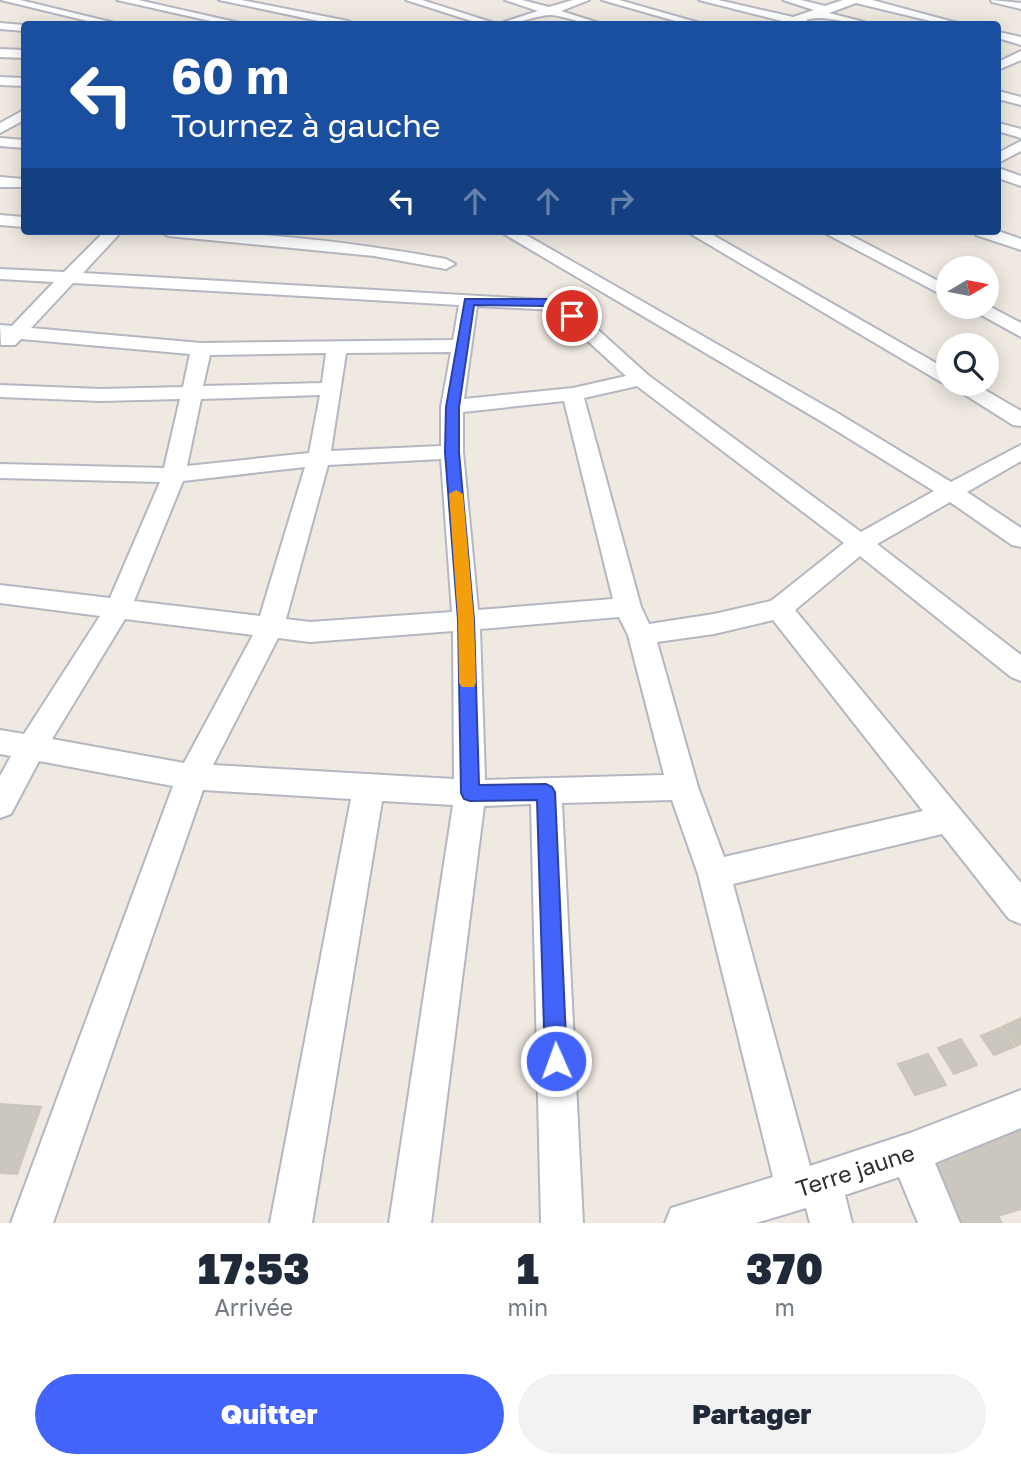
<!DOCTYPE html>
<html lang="fr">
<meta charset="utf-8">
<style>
body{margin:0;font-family:"Golos Text",sans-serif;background:#f2f2f3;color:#1f2937;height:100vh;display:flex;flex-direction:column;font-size:26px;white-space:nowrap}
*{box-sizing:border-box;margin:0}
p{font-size:23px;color:#747a83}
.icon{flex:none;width:38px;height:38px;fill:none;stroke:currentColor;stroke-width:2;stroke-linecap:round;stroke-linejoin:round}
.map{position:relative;height:1223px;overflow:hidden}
.drawer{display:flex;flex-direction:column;background:#fff;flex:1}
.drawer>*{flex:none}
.banner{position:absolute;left:21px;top:21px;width:980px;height:214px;border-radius:7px;box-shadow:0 4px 18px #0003;background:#1a4fa0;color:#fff;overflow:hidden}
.needle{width:46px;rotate:80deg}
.buttons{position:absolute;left:936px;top:256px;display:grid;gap:14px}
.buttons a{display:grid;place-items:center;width:63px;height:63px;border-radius:50%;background:#fff;box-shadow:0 4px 18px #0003;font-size:35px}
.pin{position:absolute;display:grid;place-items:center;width:60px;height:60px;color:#fff;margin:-30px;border:4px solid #fff;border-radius:50%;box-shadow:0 2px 7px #0007}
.me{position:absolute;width:77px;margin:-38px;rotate:358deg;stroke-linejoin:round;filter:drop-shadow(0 0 5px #0008)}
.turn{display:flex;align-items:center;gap:24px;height:147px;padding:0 35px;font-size:32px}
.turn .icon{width:91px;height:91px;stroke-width:2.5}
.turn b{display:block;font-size:49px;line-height:60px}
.lanes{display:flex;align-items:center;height:66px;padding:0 35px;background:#0003;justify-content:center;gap:35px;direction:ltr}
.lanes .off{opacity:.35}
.eta{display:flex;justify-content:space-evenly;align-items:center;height:119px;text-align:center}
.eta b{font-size:42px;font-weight:800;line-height:49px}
.button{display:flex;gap:14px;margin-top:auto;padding:14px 35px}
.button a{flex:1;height:80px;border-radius:42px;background:#4264fb;color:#fff;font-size:28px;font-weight:800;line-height:80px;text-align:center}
.button a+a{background:#f2f2f3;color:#1f2937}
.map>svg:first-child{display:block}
</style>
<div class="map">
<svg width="1021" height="1223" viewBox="0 0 1021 1223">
<rect width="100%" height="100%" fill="#efe9e1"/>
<path fill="#cbc7bf" stroke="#cbc5ba" stroke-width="2" d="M1021,1018v25l-5,3 -14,-19z
M1000,1028l14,19 -20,8 -13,-19z
M961,1039l16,26 -23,9 -16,-26z
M928,1054l18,31 -31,10 -17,-31z
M0,1104l41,3 -24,67 -17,-1z
M1021,1130v79l-23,7 4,7h-40l-32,-68z"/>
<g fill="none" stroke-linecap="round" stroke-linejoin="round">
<g stroke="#b4b7c1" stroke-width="4">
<path id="minor" d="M1,0h19l99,24h-19z
M117,0h21l106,24h-20z
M219,0h22l107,21 6,3h-21z
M406,0h16l75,24h-16z
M505,0h17l27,7 24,-7h16l-28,11 41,13c-18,2 -32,-7 -50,-9 -12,-1 -33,9 -49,9l1,-2 34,-11z
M602,0h17l84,24h-17z
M699,0h19l75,17 21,-7 -31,-10h18l24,6 18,-6h29l89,24h-18l-87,-21 -27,10 35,9 1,2c-20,0 -40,-10 -59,-4l6,4h-18z
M991,0l30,3v6l-29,-7z
M0,23l24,2v6l-24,-2z
M998,32l23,5v8l-23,-7z
M0,49l24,1v8l-24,-1z
M1021,51v9l-23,10v-8z
M0,77l24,1v8l-24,-1z
M998,91l23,6v8l-23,-6z
M24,110v10l-24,13v-10z
M998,123l23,6v9l-23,-7z
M0,138l24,2v8l-24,-2z
M1021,141v10l-23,12v-10z
M998,168l23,8v10l-23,-8z
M0,177l24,2v8h-24z
M0,215l24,2v10l-24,-2z
M105,231h17l-39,42 483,28 82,74 213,157 73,-41 -110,-68 -325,-192h20l320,183 112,68 70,-37v16l-54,31 54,36v19l-9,-2 -62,-43 -73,42 144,111v26l-10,-4 -151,-121 -65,54 226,273v41l-12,-5 -67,-85 -209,50 77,282 100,-33 111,-43v38l-86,35 25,60h-42l-19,-46 -54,18 7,28h-42l-4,-15 -50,15h-91l6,-15 102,-31 -75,-303 -26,-74 -110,3 21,420h-42l-10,-419 -47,2 -53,417h-42l64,-418 -71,-4 -70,422h-42l81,-424 -148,-9 -150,433h-42l162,-437 -134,-25 -28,53 -11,4v-42l11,-20 -11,-2v-24l24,4 76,-118 -100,-13v-18l110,13 50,-116 -160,-4v-14l164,4 16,-69 -79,2 -101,-4v-12l101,4 82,-2 7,-33 -169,-15 -6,6h-14l-1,-20 12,1 42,-44 -54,-3v-10l64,3zM73,283l386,22 -6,35 -252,3 -170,-15zM477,306l77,4 72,66 -53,12 -109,11zM451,352l-10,55v39l-110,5 15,-98zM326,353l-4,30 -119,3 7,-31zM637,386l207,157 -73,58 -57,13 -65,10 -8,-17 -57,-209zM320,395l-11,58 -122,13 14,-67zM564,401l49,198 -135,11 -15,-158v-40zM441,459l11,153 -142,10 -24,-3 42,-154zM305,467l-45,149 -126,-15 49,-120zM619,617l9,18 36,140 -179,5 -5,-151zM125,619l128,16 -69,128 -132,-24zM773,620l150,191 -199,46 -26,-70 -41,-145 57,-8zM453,631l1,148 -241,-14 65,-127 32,4z
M160,231c96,0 191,11 286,28l9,5 -9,5 -72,-13 -206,-20z
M686,231h20l242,139v13h25l48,28v15l-8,-1 -65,-41 -7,-2z
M821,231h21l106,55v12z
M974,231h24l23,8v11l-45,-15z
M987,305l34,18v14l-56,-31z"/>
</g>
<use href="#minor" fill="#fff" fill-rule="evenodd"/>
</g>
<path fill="#4264fb" stroke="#2b41a3" stroke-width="2" d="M465,299h83l15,4 15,13 -10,2 -13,-10 -7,-2 -74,-1 -15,102v45l15,168 5,165 67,-1 6,3 3,5 12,269 -3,8 -8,4 -8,-4 -3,-8 -8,-261 -67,1 -6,-2 -3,-6 -3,-173 -13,-168 1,-45z"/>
<path fill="#f59e0b" d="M456,490l7,4 11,126 2,63 -2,4h-12l-3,-4 -1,-63 -9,-126z"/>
<g text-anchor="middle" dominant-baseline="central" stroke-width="7" stroke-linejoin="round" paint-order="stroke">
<g font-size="23" fill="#2e2e2e" stroke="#fff">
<text transform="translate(855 1170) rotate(-18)">Terre jaune</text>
</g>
</g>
</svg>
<div class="buttons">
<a><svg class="needle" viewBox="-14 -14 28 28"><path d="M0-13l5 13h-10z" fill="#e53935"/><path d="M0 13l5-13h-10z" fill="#747a83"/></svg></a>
<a><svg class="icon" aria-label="search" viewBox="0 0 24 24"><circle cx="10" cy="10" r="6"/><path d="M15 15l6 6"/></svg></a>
</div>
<div class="pin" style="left:572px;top:316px;background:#d93025"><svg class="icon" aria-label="arrive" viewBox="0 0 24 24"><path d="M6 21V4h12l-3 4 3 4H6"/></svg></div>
<svg class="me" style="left:556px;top:1061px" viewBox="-20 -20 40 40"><circle r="17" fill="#4264fb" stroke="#fff" stroke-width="3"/><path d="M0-11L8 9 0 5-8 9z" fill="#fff"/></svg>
<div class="banner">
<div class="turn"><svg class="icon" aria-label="left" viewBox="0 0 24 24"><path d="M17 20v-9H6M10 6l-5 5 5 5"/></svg><div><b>60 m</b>Tournez à gauche</div></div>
<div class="lanes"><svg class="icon" aria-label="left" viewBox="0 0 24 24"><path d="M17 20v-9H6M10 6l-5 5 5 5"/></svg><svg class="icon off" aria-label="ahead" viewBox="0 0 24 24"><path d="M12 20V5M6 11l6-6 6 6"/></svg><svg class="icon off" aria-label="ahead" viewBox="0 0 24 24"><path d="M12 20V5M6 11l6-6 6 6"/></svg><svg class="icon off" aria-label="right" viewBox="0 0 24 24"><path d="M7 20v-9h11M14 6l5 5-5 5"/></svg></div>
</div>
</div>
<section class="drawer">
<div class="eta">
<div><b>17:53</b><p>Arrivée</p></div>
<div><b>1</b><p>min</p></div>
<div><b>370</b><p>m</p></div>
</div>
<div class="button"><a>Quitter</a><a>Partager</a></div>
</section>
